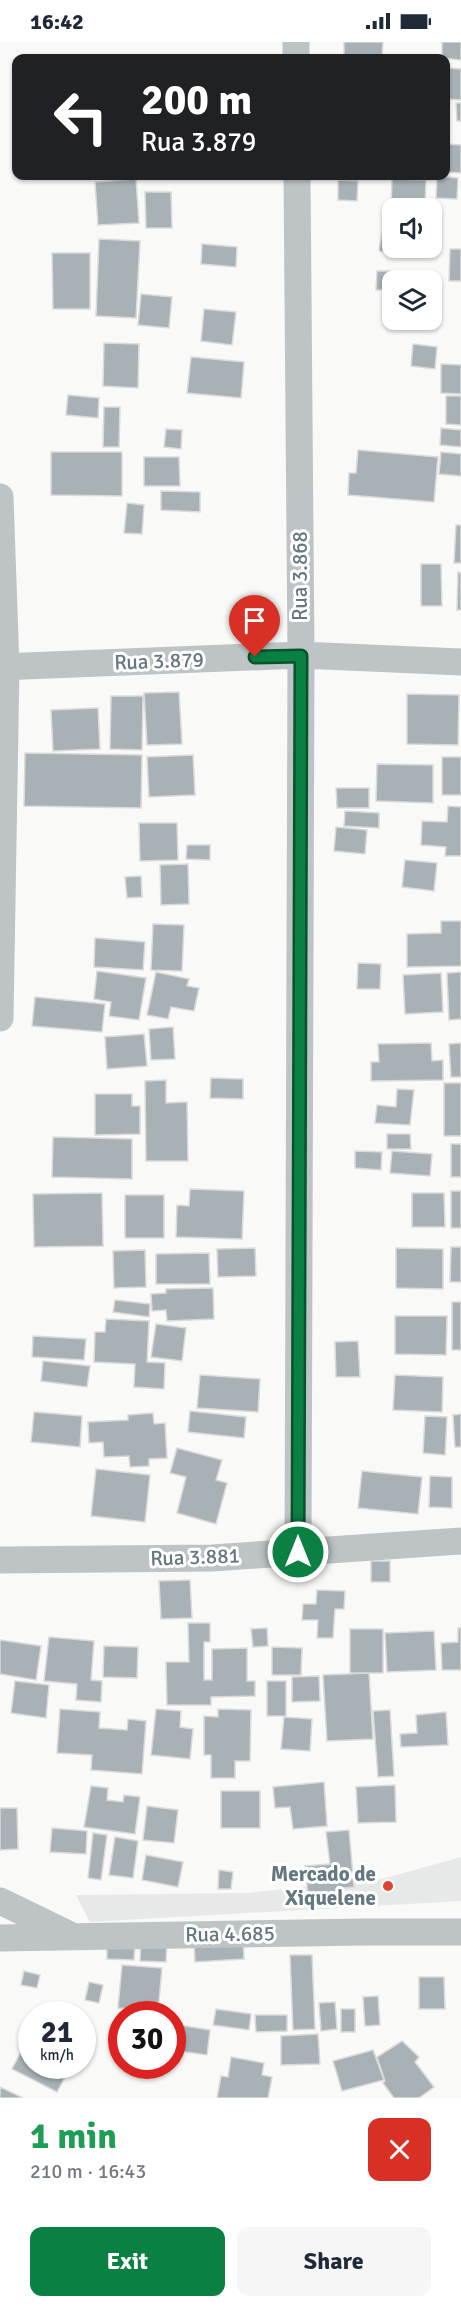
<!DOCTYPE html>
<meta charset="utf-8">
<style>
body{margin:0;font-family:Signika,sans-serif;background:#f6f6f7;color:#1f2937;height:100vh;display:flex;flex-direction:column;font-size:22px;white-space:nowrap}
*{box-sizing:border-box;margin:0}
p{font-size:20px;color:#747a83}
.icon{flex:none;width:33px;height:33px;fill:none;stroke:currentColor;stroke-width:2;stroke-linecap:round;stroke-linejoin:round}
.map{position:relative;height:2056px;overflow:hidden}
.sheet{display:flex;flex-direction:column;background:#fff;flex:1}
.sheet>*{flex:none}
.hud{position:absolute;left:12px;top:12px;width:438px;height:126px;border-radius:12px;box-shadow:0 2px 4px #0004;background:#202124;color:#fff;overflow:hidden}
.fabs{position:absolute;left:382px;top:156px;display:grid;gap:12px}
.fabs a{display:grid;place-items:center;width:60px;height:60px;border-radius:12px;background:#fff;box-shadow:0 2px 4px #0004;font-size:30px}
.speed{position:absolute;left:18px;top:1959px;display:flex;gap:12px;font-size:30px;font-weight:700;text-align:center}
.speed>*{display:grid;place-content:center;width:78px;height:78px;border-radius:50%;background:#fff;box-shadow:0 2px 4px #0004;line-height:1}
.speed small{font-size:15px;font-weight:400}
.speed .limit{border:9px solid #d22;background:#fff;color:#111}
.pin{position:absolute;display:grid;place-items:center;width:51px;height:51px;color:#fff;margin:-62px -26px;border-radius:50% 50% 50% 0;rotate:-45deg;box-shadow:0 0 6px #0007}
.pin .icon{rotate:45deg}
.me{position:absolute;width:66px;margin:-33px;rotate:0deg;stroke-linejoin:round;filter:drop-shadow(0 0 4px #0008)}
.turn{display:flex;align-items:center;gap:21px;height:126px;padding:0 30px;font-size:27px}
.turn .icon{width:78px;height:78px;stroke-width:2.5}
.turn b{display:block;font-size:42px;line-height:51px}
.round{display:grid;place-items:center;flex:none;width:63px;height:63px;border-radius:12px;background:#f6f6f7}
.overview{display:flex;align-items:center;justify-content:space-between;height:102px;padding:0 30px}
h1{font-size:36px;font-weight:700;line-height:45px;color:#1e9e55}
.cta{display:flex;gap:12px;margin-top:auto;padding:12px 30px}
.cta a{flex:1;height:69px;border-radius:12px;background:#0b8043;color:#fff;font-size:24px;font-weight:700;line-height:69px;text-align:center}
.cta a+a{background:#f6f6f7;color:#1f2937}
.status{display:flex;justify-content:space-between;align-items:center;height:42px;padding:0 30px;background:#fff;direction:ltr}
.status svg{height:16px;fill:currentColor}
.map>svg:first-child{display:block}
</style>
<div class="status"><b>16:42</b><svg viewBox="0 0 49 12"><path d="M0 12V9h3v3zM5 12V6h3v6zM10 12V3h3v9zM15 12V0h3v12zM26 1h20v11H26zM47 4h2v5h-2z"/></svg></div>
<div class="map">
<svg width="461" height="2056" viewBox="0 0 461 2056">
<rect width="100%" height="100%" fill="#f9f9f7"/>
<path fill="#e7e9e8" d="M461,1815v44l-371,21 -14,-27 172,-2 134,-14z"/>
<path fill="#a7b1b6" stroke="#dbdad9" stroke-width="1.5" d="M344,0h39l-1,16h-38z
M442,0h19v18l-19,-2z
M448,26l13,1v31l-15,-1z
M456,61h5v18h-4z
M446,102l15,1v28l-15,-1z
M437,134l21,2 -1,21 -21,-1z
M136,137l3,44 -41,2 -3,-43z
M392,137l34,1 -1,28h-32l-2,2z
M338,138l20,1 -1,20 -19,-1z
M145,150h26l1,36h-26z
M382,191l11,1v14h12l-1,7 -25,-4z
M99,197l41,2 -4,77 -40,-2z
M202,202l35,3 -1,20 -35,-3z
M450,207h11v32h-12z
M52,211h38v56h-37z
M377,229h20v9h-4v10h-17z
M141,252l31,3 -3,31 -31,-3z
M204,267l32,3 -4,33 -31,-4z
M104,301l35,1 -1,44 -35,-2z
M413,302l24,3 -2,22 -24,-3z
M191,315l53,5 -3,36 -54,-5z
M441,322l20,1v29l-20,-1z
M68,353l31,3 -1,20 -32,-3z
M446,354h15v29l-15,-1z
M104,365h16l-1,40h-16z
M441,386l20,2v17l-21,-2z
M166,387l16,1 -1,19 -17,-2z
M358,408l80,7 -4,45 -86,-7 1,-22h7z
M51,410h71v44l-71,-1z
M441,410l20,2v22l-22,-2z
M144,415h35l1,29h-36z
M161,449l39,1v20l-39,-2z
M127,461l17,2 -2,29 -18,-1z
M456,483h5v38h-7z
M421,522h20l1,42h-21z
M458,530l3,1v37h-4z
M179,650l3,52 -35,1 -3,-52z
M407,652l52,1 -1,50 -51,-1z
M111,654h32l-1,54 -32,-1z
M98,666l2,41 -47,2 -2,-41z
M25,711l117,2 -1,53 -117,-2z
M193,713l2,40 -46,2 -2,-40z
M442,715h19v38h-19z
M377,722l56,1v38l-57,-2z
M336,746h33v20h-32z
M448,764l13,1v49h-16l1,-9 -25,-2 1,-24 25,1z
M345,769l34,2v15l-35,-2z
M139,781h38l1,37 -38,1z
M336,785l31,3 -2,24 -31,-3z
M187,803h23v15l-24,-1z
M405,818l32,3 -3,28 -32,-4z
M188,822l1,40 -28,1 -1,-40z
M141,834l1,21 -15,1 -2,-21z
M441,879h20v45l-54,1v-33l34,-1z
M153,882l31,1 -2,46 -31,-1z
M95,896l50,4 -2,28 -49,-3z
M358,921l23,1 -1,25h-23z
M97,929l49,7 -7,42 -30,-4 2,-14 -17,-3z
M156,930l33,7 -2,7 12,2 -5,23 -23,-4 -3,12 -21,-4z
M461,930v47l-12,1 -2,-47z
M441,931l2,39 -38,2 -2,-39z
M35,955l70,7 -3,28 -70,-6z
M173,985l2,32 -24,1 -2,-31z
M144,992l3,32 -40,3 -2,-32z
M431,1001l1,18 11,-1v20l-72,1v-19h8l-1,-18z
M461,1001v34h-10l-2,-33z
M211,1036l32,1v20l-33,-1z
M166,1038v23l21,-1 1,59h-42l-1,-80z
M444,1041h17v53h-17z
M397,1047l17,1 -4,35 -35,-2 2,-18 19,2z
M95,1052h37v12h8v28l-45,1z
M387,1092h23l1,15h-24z
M53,1095l79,2v40l-80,-2z
M451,1102h10v33h-10z
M355,1109l27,1 -1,18 -26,-2z
M392,1109l40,3 -2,22 -40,-3z
M190,1147l54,2 -2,48 -66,-2 1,-32 12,1z
M451,1149h10v37h-10z
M102,1151l1,53 -69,1 -1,-53z
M412,1151h32l1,34h-33z
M125,1153h39v43h-39z
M451,1205h10v35h-11z
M255,1206l1,28 -38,1 -1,-28z
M396,1206l47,1v40l-47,-1z
M145,1208l1,37 -32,1 -1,-37z
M209,1211l1,31h-54v-30z
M213,1246l1,31 -47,2 -1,-11 -14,1 -1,-17 15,-1v-4z
M115,1258l35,4 -1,13 -36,-5z
M452,1260h9v48h-9z
M395,1274h52l-1,39 -51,-1z
M106,1277l43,2 -2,41 18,1 -1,26 -30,-2 1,-23 -41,-2 1,-30h10z
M156,1282l30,4 -4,33 -31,-4z
M33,1294l53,3 -2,21 -52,-3z
M358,1299l2,36h-24l-1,-35z
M43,1319l47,5 -3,21 -46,-6z
M200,1333l60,4 -2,33 -61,-4z
M395,1333l48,2 -1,35 -49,-2z
M190,1369l56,6 -2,21 -56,-6z
M34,1370l48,4 -2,31 -49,-5z
M153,1371l1,11 11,-1 2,35 -18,1v7l-19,1 -1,-11 -25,1 -1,-15 -14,1 -1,-21 40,-2v-5z
M461,1372v33h-6l-2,-32z
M425,1374l22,1 -2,38 -22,-2z
M177,1406l45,12 -6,20 11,3 -11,41 -39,-11 9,-36 -16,-4z
M96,1427l54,6 -5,47 -54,-6z
M362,1429l60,6 -4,37 -60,-6z
M430,1434l22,1v31l-23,-1z
M371,1519h19v21h-19z
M190,1538l2,38 -31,1 -2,-38z
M317,1548l28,1 -1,18h-9l-2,29h-16l1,-18h-16l1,-16h13z
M188,1581h22v19h-6v38h8v-31l35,-1v33h8v15l-44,1v8h-44l-1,-43h23z
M267,1586l1,18 -15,1 -2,-18z
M458,1586h3v42h-19l-1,-27 17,-1z
M350,1587h33v44h-33z
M434,1589l2,39 -49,2 -2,-39z
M49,1595l45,4 -3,39 11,1 -1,21 -25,-2 1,-16 -33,-3z
M0,1598l41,6 -5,34 -36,-6z
M104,1604l34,1 -1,31 -34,-1z
M272,1605l30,1 -1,27h-29z
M369,1631l4,66 -46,2 -4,-66z
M319,1634l1,25 -28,1v-25z
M15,1639l34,4 -3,33 -35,-5z
M267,1639h19v35h-19z
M60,1667l40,3 -1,16 28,2 1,-11 18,2 -4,53 -51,-4 1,-15 -35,-2z
M156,1667l25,2 -1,16 13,2 -3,30 -39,-4z
M218,1667l33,1 -1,51h-15v17h-24v-23h-7v-39l14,1z
M390,1668l4,66 -16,1 -5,-66z
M446,1670l2,33 -47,2 -1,-13 17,-1 -1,-18z
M284,1675l28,2 -2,32 -29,-2z
M324,1740l3,44 -34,3 -3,-22 -15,1 -2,-21z
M395,1743l1,37 -38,1 -2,-36z
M91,1744l17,2 -1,12 16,2 1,-7 16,2 -5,37 -51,-7z
M221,1749h39v37h-39z
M147,1764l31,4 -4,33 -31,-3z
M0,1766h17l1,41 -18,1z
M52,1786l35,3 -1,23 -36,-2z
M349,1788l5,57 -18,2v3l-28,3 -3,-29 25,-2 -4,-32z
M93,1791l14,2 -6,45 -13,-2z
M115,1795l23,4 -5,37 -24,-3z
M146,1813l37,7 -5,25 -36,-7z
M219,1828l14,2 -2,17h-13z
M243,1896l1,21 -49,3 -1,-22z
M141,1898l26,1 -1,21 -26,-1z
M107,1901l28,1 -1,16 -27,-1z
M290,1913h22l3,74 -22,1z
M122,1923l40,3 -4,43 -40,-3z
M24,1929l16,4 -3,13 -16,-3z
M419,1935h25l1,32h-26z
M89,1940l14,3 -4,18 -14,-3z
M378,1954l2,29 -15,1 -2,-29z
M335,1960l2,27 -16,2 -2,-28z
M216,1967l35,5 -2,16 -36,-5z
M341,1967h14v23h-14z
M255,1973h32v16l-31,1z
M172,1982l38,6 -3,25 -35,-5z
M318,1992l2,30 -39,1v-29z
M29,1994l3,1v29h39l-14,26 -45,-23z
M402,1999l17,16 -4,5 19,25 -15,11h-25l-11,-15 2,-2 -8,-24z
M373,2008l11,30 -42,11 -9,-30z
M231,2015l33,6 -2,12 10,2 -4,21h-51l4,-22 7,1z
M0,2045l23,11h-23z"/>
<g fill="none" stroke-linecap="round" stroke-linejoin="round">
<path stroke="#bec4c6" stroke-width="27" d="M296,0v16
M297,134l4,479 -3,897
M0,455l6,170 -6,351
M0,625l301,-12 160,7
M0,1518l212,-2 249,-17
M0,1859l72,35
M0,1896l364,-6h97"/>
</g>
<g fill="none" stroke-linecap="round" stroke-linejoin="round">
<g stroke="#07532c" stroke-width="15">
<path id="route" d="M255,615l46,-1 -3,896"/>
</g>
<use href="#route" stroke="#0b8043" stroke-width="10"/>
</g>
<circle fill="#dd4632" stroke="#fff" stroke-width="2" cx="388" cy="1844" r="6"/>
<g text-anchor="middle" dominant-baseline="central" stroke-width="6" stroke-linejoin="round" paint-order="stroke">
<g font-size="21" fill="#657880" stroke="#fff">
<text transform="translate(300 534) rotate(-90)">Rua 3.868</text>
<text transform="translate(159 619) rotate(-2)">Rua 3.879</text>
<text transform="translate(195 1515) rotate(-2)">Rua 3.881</text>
<text transform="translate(230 1892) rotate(-1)">Rua 4.685</text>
</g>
<g font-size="21" font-weight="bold" fill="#657880" stroke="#fff" text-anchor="end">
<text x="376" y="1832">Mercado de<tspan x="376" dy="24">Xiquelene</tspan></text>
</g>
</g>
</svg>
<div class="fabs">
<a><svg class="icon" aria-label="sound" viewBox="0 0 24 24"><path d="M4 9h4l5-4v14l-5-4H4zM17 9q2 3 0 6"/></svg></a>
<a><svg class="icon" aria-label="layers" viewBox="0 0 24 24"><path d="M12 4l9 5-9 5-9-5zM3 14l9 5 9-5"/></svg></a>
</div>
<div class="speed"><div>21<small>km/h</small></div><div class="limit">30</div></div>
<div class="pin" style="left:255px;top:615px;background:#d93025"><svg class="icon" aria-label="arrive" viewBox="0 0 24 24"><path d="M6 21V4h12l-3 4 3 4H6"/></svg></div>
<svg class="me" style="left:298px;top:1510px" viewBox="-20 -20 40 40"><circle r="17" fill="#0b8043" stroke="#fff" stroke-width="3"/><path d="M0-11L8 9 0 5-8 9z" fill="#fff"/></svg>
<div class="hud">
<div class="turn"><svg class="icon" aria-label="left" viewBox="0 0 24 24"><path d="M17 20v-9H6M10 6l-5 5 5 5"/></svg><div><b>200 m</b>Rua 3.879</div></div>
</div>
</div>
<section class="sheet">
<div class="overview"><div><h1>1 min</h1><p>210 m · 16:43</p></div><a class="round" style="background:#d93025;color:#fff"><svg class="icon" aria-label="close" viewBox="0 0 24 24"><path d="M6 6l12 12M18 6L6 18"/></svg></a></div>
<div class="cta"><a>Exit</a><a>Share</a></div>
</section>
